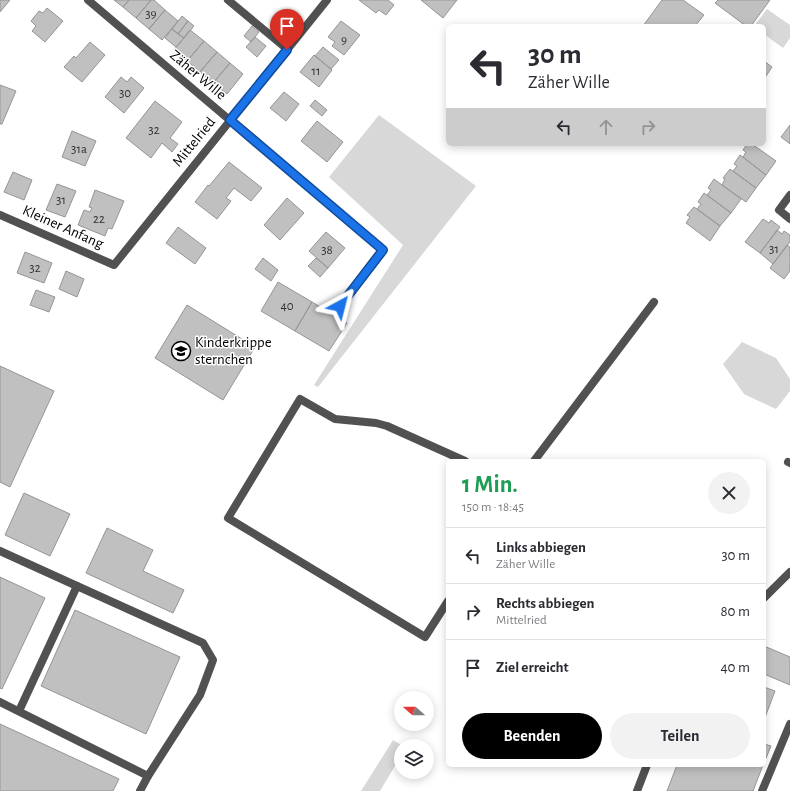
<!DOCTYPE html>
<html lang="de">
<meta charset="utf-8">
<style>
body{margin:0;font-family:"Alegreya Sans",sans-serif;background:#f2f2f3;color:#2b2b33;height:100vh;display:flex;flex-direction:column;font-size:15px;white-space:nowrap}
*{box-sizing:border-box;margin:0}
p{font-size:13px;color:#7c7c81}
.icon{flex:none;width:22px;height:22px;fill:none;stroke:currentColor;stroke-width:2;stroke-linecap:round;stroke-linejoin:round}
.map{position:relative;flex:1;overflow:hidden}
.side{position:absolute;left:446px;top:459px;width:320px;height:308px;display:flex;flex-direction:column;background:#fff;border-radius:6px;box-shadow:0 2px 10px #0003}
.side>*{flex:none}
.hud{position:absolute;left:446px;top:24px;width:320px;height:122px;border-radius:6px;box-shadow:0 2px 10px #0003;background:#fff;color:#2b2b33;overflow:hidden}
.needle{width:26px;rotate:290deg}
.tools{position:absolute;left:394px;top:691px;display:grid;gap:8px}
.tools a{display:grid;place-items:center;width:40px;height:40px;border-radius:50%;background:#fff;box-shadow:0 2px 10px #0003;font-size:20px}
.pin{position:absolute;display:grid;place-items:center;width:34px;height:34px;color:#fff;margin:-41px -17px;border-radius:50% 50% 50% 0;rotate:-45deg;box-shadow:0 0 4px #0007}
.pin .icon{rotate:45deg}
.me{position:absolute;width:44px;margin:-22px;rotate:38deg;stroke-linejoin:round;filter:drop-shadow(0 0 3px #0008)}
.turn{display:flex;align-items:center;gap:14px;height:84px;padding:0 16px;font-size:18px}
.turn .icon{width:52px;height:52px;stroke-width:2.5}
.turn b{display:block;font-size:28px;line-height:34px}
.lanes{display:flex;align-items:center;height:38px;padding:0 16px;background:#0003;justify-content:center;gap:20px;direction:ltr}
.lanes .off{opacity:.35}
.round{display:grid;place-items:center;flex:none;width:42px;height:42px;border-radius:21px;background:#f2f2f3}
.head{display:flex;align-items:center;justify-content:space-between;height:68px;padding:0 16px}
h1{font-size:24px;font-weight:600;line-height:30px;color:#1e9e55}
.primary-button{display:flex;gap:8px;margin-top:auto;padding:8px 16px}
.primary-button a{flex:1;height:46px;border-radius:24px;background:#000;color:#fff;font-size:16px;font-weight:600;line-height:46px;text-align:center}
.primary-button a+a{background:#f2f2f3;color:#2b2b33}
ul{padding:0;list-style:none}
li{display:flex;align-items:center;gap:12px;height:56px;padding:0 16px;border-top:1px solid #e1e1e2}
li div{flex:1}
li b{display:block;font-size:15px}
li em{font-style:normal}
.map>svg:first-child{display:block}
</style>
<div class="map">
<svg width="790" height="791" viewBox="0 0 790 791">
<rect width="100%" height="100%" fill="#fff"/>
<path fill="#d8d8d8" d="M767,9l23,16v13l-7,10 -19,-14v-8h-10z
M379,115l97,71 -158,201 -4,-2 89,-140 -74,-68z
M742,342l34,16 14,21v12l-14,18 -32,-15 -21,-30z
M393,740l10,6h-2v10l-21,35h-19z"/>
<path fill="#c0c0c0" stroke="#959595" d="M0,0h10l-10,12z
M114,0h15l-6,7z
M129,0h22l-15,18 -13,-11z
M151,0h3l11,10 -16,19 -13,-11z
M359,0h29l6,5 -8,10 -7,-5 -3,3z
M421,0h36l-14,18z
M662,0h21l21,15 -9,11h-52z
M718,0h52l-19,26h-5l-31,-23z
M47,8l16,13 -18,21 -13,-11 4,-5 -5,-5 8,-10 4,2z
M165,10l13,11 -16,19 -13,-11z
M182,16l6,5 -10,13 -6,-5z
M188,21l6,5 -10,12 -6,-4z
M341,21l19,14 -16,20 -12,-9 3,-4 -7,-5z
M252,26l7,6 -8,10 -7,-6z
M172,29l12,9 -8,9 -11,-9z
M190,30l14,11 -17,20 -13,-11z
M255,37l11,9 -9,11 -11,-10z
M204,41l13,11 -17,20 -13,-11z
M90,42l15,13 -23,27 -18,-15 10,-11 2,2z
M323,47l16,13 -8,9 -16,-13z
M217,52l13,11 -17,20 -13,-11z
M314,55l18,15 -13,17 -19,-15z
M764,61l8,6 -8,12z
M230,63l13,11 -16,20 -14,-11z
M121,77l6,5 4,-5 13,11 -20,25 -19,-16z
M0,85l16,6 -14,33h-2z
M284,92l15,12 -13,17 -16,-13z
M315,100l12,10 -5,6 -12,-10z
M155,101l27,21 -12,16 8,6 -6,8 -10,-9 -11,15 -25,-20z
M317,121l26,21 -16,20 -26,-21z
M790,125v19l-9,-7z
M72,131l24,10 -11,25 -23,-9z
M747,144h5l24,17 -10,14 -23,-18 3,-5 -3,-2z
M740,155l26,20 -10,13 -23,-17 4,-5 -3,-2z
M229,162l33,26 -11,13 -17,-13 -8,10 5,3 -14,18 -22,-17 13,-17 1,1z
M730,169l26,19 -10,14 -24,-17 3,-6 -2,-1z
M13,172l19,8 -8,20 -20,-8z
M714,179l27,20 -10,14 -24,-18 4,-5 -3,-2z
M57,184l19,7 -11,26 -19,-7z
M95,190l29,11 -12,28 -4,-1 -3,8 -27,-11 6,-15 6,2 2,-4 -3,-1z
M704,193l27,20 -11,13 -23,-17 4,-5 -3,-2z
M287,198l17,15 -24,27 -16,-15z
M694,207l26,19 -10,15 -24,-18 4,-6 -3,-2z
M763,219l6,4 2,-3 9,7 -20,26 -15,-11z
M178,227l28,21 -11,16 -29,-21z
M777,230l5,4 2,-3 6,4v7l-17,22 -13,-11z
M326,232l19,16 -17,20 -19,-17z
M787,245l3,2v24l-6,8 -14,-11z
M25,252l27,11 -8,20 -27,-10z
M263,258l15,12 -7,11 -16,-12z
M316,258l12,10 -8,9 -12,-11z
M66,271l18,8 -7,18 -18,-8z
M278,282l34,20 -17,29 -34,-20z
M36,290l19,7 -6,15 -19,-7z
M312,302l35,21 -18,28 -34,-20z
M187,305l68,42 -32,53 -68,-42z
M0,366l54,25 -44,96 -10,-5z
M24,493l46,21 -20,42 -45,-21z
M107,528l46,22 -10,21 41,19 -11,23 -87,-40z
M0,577l45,21 -43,91 -2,-1z
M75,610l105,47 -34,77 -105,-48z
M764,646l26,11v28l-26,-11z
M764,687l11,4 -11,29z
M0,724l119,55 -6,12h-113z
M764,744l7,2 -7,17z
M677,765h86l-10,26h-86z"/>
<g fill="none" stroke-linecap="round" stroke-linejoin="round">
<path stroke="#515151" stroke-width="8" d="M228,0l59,49
M534,461l120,-159
M788,462l2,1
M0,551l77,35 -58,125
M448,601l-23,36 -197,-119 72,-119 35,20 41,4 11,3 78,35
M0,702l148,74
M762,791l28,-67"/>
<path stroke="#515151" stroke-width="8" d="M88,0l295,250 -43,56
M790,195l-11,15 11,9
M0,215l114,50 213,-265
M77,586l126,57 10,17 -13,35 -52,81 -8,15
M764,598l26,-26
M637,791l10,-26"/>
</g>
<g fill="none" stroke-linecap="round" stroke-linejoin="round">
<g stroke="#114b97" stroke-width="10">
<path id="route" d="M287,50l-57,70 153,130 -43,56"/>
</g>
<use href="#route" stroke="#1a73e8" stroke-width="7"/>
</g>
<defs>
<g id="school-ring" transform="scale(1)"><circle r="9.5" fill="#fff" stroke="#000" stroke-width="1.5"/><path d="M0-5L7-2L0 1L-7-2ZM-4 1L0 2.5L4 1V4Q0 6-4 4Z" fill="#000"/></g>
</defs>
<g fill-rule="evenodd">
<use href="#school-ring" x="181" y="351"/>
</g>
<g text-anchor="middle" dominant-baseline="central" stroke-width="3" stroke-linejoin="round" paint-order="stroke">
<g font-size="13" fill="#303030">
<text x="151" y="14">39</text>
<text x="344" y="40">9</text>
<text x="316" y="71">11</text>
<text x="125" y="93">30</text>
<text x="154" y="130">32</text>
<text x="79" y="149">31a</text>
<text x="61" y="200">31</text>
<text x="99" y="219">22</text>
<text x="774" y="249">31</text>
<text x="327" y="250">38</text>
<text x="35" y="268">32</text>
<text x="287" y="306">40</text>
</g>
<g font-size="15" fill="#000" stroke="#fff">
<text transform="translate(198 75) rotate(40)">Zäher Wille</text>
<text transform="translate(194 142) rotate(-51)">Mittelried</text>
<text transform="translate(63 227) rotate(24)">Kleiner Anfang</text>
</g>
<g font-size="15" fill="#000" stroke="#fff" text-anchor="start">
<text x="195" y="342">Kinderkrippe<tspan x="195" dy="17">sternchen</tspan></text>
</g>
</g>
</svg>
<div class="tools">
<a><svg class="needle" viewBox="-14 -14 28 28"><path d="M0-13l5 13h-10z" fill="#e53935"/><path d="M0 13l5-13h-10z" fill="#7c7c81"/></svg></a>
<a><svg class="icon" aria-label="layers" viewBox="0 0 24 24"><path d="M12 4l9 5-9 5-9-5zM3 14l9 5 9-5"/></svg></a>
</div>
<div class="pin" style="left:287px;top:50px;background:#d93025"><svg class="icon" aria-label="arrive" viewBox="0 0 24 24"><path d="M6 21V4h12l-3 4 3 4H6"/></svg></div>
<svg class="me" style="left:340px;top:306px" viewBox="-20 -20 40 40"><path d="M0-17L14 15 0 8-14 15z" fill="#1a73e8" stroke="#fff" stroke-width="4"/></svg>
<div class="hud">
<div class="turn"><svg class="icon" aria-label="left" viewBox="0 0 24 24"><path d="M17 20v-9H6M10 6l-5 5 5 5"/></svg><div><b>30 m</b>Zäher Wille</div></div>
<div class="lanes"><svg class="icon" aria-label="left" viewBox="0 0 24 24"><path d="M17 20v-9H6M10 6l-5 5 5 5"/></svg><svg class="icon off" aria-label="ahead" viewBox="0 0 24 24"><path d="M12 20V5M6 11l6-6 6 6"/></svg><svg class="icon off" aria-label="right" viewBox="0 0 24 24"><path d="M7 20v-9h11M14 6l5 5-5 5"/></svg></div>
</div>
<section class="side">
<div class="head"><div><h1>1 Min.</h1><p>150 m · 18:45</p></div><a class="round"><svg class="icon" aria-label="close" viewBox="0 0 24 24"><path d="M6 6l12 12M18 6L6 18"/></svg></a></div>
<ul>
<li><svg class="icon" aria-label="left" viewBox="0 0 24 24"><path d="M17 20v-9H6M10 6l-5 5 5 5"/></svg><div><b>Links abbiegen</b><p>Zäher Wille</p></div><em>30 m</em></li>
<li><svg class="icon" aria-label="right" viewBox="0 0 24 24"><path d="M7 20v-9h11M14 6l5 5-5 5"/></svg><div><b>Rechts abbiegen</b><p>Mittelried</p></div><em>80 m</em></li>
<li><svg class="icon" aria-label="arrive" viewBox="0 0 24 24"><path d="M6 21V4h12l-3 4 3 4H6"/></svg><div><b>Ziel erreicht</b></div><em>40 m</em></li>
</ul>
<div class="primary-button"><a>Beenden</a><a>Teilen</a></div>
</section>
</div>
